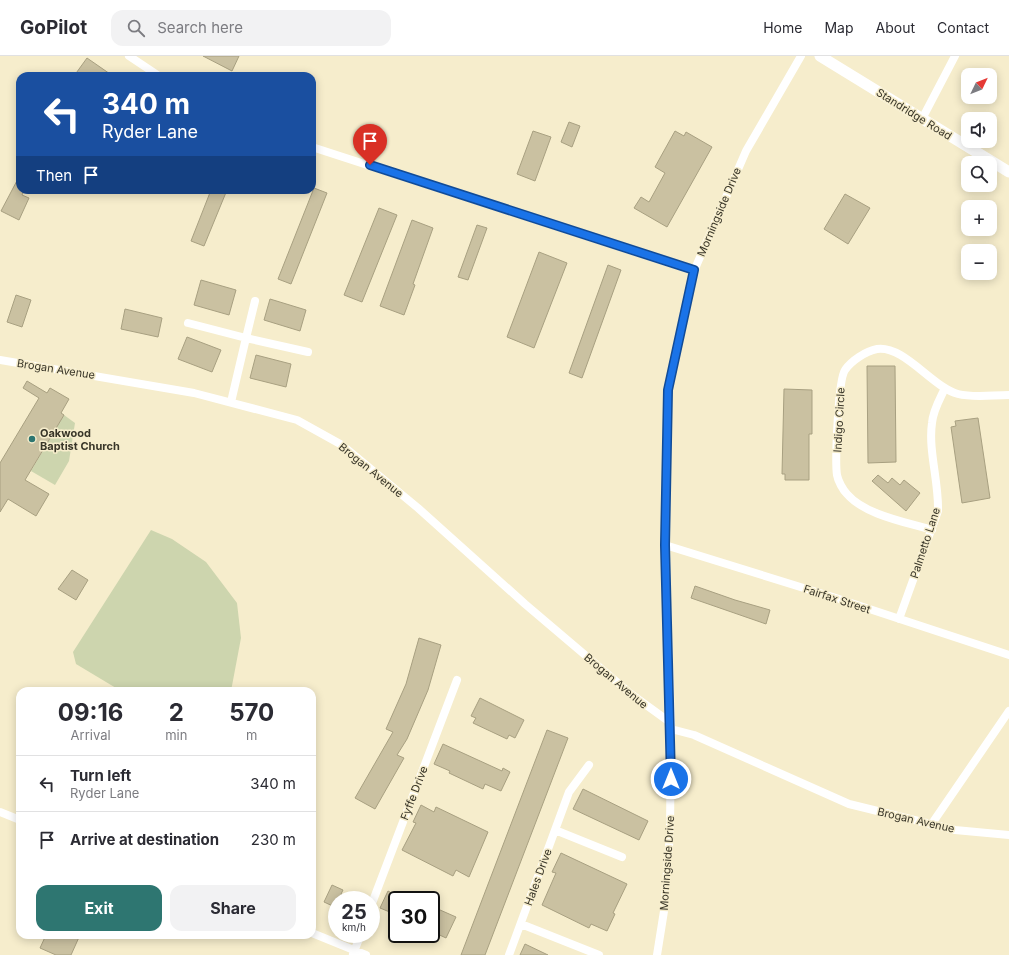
<!DOCTYPE html>
<meta charset="utf-8">
<style>
body{margin:0;font-family:Inter,sans-serif;background:#f2f2f3;color:#2b2b33;height:100vh;display:flex;flex-direction:column;font-size:15px;white-space:nowrap}
*{box-sizing:border-box;margin:0}
p{font-size:13px;color:#7c7c81}
.icon{flex:none;width:22px;height:22px;fill:none;stroke:currentColor;stroke-width:2;stroke-linecap:round;stroke-linejoin:round}
.map{position:relative;flex:1;overflow:hidden}
.drawer{position:absolute;left:16px;top:631px;width:300px;height:252px;display:flex;flex-direction:column;background:#fff;border-radius:12px;box-shadow:0 2px 10px #0003}
.drawer>*{flex:none}
.guide{position:absolute;left:16px;top:16px;width:300px;height:122px;border-radius:12px;box-shadow:0 2px 10px #0003;background:#1a4fa0;color:#fff;overflow:hidden}
.needle{width:26px;rotate:47deg}
.controls{position:absolute;left:961px;top:12px;display:grid;gap:8px}
.controls a{display:grid;place-items:center;width:36px;height:36px;border-radius:8px;background:#fff;box-shadow:0 2px 10px #0003;font-size:20px}
.speed{position:absolute;left:328px;top:835px;display:flex;gap:8px;font-size:20px;font-weight:700;text-align:center}
.speed>*{display:grid;place-content:center;width:52px;height:52px;border-radius:50%;background:#fff;box-shadow:0 2px 10px #0003;line-height:1}
.speed small{font-size:10px;font-weight:400}
.speed .limit{border:2px solid #111;border-radius:6px;background:#fff;color:#111}
.pin{position:absolute;display:grid;place-items:center;width:34px;height:34px;color:#fff;margin:-41px -17px;border-radius:50% 50% 50% 0;rotate:-45deg;box-shadow:0 0 4px #0007}
.pin .icon{rotate:45deg}
.me{position:absolute;width:44px;margin:-22px;rotate:0deg;stroke-linejoin:round;filter:drop-shadow(0 0 3px #0008)}
.turn{display:flex;align-items:center;gap:14px;height:84px;padding:0 20px;font-size:18px}
.turn .icon{width:52px;height:52px;stroke-width:2.5}
.turn b{display:block;font-size:28px;line-height:34px}
.then{display:flex;align-items:center;height:38px;padding:0 20px;background:#0003;gap:8px;font-size:15px}
.eta{display:flex;justify-content:space-evenly;align-items:center;height:68px;text-align:center}
.eta b{font-size:24px;font-weight:700;line-height:28px}
.cta{display:flex;gap:8px;margin-top:auto;padding:8px 20px}
.cta a{flex:1;height:46px;border-radius:12px;background:#2e7671;color:#fff;font-size:16px;font-weight:700;line-height:46px;text-align:center}
.cta a+a{background:#f2f2f3;color:#2b2b33}
ul{padding:0;list-style:none}
li{display:flex;align-items:center;gap:12px;height:56px;padding:0 20px;border-top:1px solid #e1e1e2}
li div{flex:1}
li b{display:block;font-size:15px}
li em{font-style:normal}
header{display:flex;align-items:center;gap:24px;box-sizing:border-box;height:56px;padding:0 20px;background:#fff;border-bottom:1px solid #e1e1e2}
header strong{font-size:19px}
nav{display:flex;gap:22px;margin-inline-start:auto;font-size:14px}
.search{width:280px;height:36px;background:#f2f2f3;display:flex;align-items:center;gap:10px;box-sizing:border-box;padding:0 14px;border-radius:12px;color:#7c7c81;font-size:15px}
.map>svg:first-child{display:block}
</style>
<header>
<strong>GoPilot</strong>
<div class="search"><svg class="icon" aria-label="search" viewBox="0 0 24 24"><circle cx="10" cy="10" r="6"/><path d="M15 15l6 6"/></svg>Search here</div>
<nav><a>Home</a><a>Map</a><a>About</a><a>Contact</a></nav>
</header>
<div class="map">
<svg width="1009" height="899" viewBox="0 0 1009 899">
<rect width="100%" height="100%" fill="#f6edcc"/>
<path fill="#cdd5ae" d="M64,359l11,8 -6,38 -14,24 -24,-14z
M151,474l21,9 34,23 31,41 4,35 -10,53h-110l-45,-27 -3,-12z"/>
<path fill="#cac1a1" stroke="#a8a081" d="M203,0h36l-7,15z
M87,2l26,18h-39z
M569,66l11,4 -8,21 -11,-5z
M533,75l18,6 -16,44 -18,-7z
M675,75l9,5 2,-4 26,15 -45,80 -33,-19 7,-11 8,5 16,-29 -10,-6z
M20,119v15h4l-2,5 7,3 -10,22 -18,-9z
M314,132l13,5 -36,91 -13,-5z
M211,134h16l-23,56 -13,-5z
M845,138l25,14 -22,36 -24,-15z
M379,152l18,7 -35,87 -18,-7z
M412,164l21,8 -20,56 2,1 -11,30 -24,-9z
M477,169l10,3 -19,52 -10,-3z
M539,196l28,11 -33,85 -27,-11z
M608,209l13,5 -39,108 -13,-5z
M201,224l35,10 -7,25 -35,-10z
M16,239l15,5 -9,27 -15,-5z
M270,243l36,11 -6,21 -36,-11z
M125,253l37,9 -4,19 -37,-8z
M187,281l34,13 -9,22 -34,-13z
M256,299l35,9 -5,23 -36,-9z
M867,310h28l1,96 -28,1z
M27,325l20,12 3,-5 19,11 -8,14 3,2 -39,65 24,14 -13,22 -28,-17 -8,13v-49l39,-65 -16,-10z
M784,333l28,1v44h-3v46h-24v-6h-3z
M978,362l12,80 -28,5 -11,-76 5,-1 -1,-5z
M878,419l10,8 4,-5 8,7 4,-5 16,13 -14,18 -34,-30z
M72,514l16,10 -12,20 -18,-11z
M695,530l40,14 35,10 -4,14 -75,-26z
M419,582l22,7 -13,45 -21,49 -10,16 7,3 -29,51 -20,-11 38,-66 -7,-3 20,-45z
M480,642l44,22 -9,18 -6,-3 -2,4 -34,-16 3,-5 -5,-2z
M547,674l21,8 -83,217h-24z
M443,688l59,27 1,-3 7,4 -9,19 -16,-7 -2,5 -34,-16 1,-2 -16,-7z
M583,733l65,32 -9,19 -66,-31z
M421,749l13,7 2,-5 52,25 -19,45 -13,-7 -3,6 -51,-26 14,-27 -3,-1z
M561,797l66,31 -14,29 2,1 -8,17 -16,-7 -2,4 -47,-23 14,-32 -4,-1z
M332,829l11,5 -2,4 13,6h-17v8l-13,-6z
M388,835l9,5v19l-17,-7z
M431,850l25,11 -10,21 -15,-7z
M46,879h34l-9,20h-15l-16,-7z
M525,888l23,11h-28z"/>
<g fill="none" stroke-linecap="round" stroke-linejoin="round">
<path stroke="#fff" stroke-width="8" d="M129,0l30,20
M922,63l33,-63
M312,91l382,124
M188,267l58,15 9,-37
M0,304l194,33 103,27 45,25 76,63 107,96 106,90 40,29
M231,346l15,-64 62,14
M932,474c-26,-8 -67,-15 -85,-36 -4,-4 -9,-13 -10,-19 -2,-13 1,-95 8,-105 6,-9 21,-19 32,-21 27,-4 55,38 81,45 16,4 34,1 51,1
M665,489l171,53 173,57
M899,563l39,-108c1,-29 -10,-61 -6,-88 1,-13 8,-24 13,-35
M671,673l23,6 155,69 106,26 54,5
M0,756l20,8
M931,769l78,-114
M555,774l67,27
M371,850l86,-226
M521,868l78,31
M312,877l54,22
M353,898l8,-20
M509,899l60,-163 20,-27
M657,899l7,-44 6,-78 1,-110 -6,-178 3,-155 26,-119 52,-120 55,-95"/>
<path stroke="#fff" stroke-width="11" d="M820,0l189,116"/>
</g>
<g fill="none" stroke-linecap="round" stroke-linejoin="round">
<g stroke="#114b97" stroke-width="10">
<path id="route" d="M370,109l324,105 -26,120 -3,155 6,234"/>
</g>
<use href="#route" stroke="#1a73e8" stroke-width="7"/>
</g>
<circle fill="#2e7671" stroke="#f6edcc" stroke-width="1.5" cx="32" cy="383" r="4"/>
<g text-anchor="middle" dominant-baseline="central" stroke-width="3" stroke-linejoin="round" paint-order="stroke">
<g font-size="11" fill="#383528" stroke="#f6edcc">
<text transform="translate(914 58) rotate(32)">Standridge Road</text>
<text transform="translate(719 156) rotate(-67)">Morningside Drive</text>
<text transform="translate(56 313) rotate(9)">Brogan Avenue</text>
<text transform="translate(839 364) rotate(-87)">Indigo Circle</text>
<text transform="translate(371 414) rotate(39)">Brogan Avenue</text>
<text transform="translate(925 487) rotate(-72)">Palmetto Lane</text>
<text transform="translate(837 543) rotate(18)">Fairfax Street</text>
<text transform="translate(616 625) rotate(40)">Brogan Avenue</text>
<text transform="translate(414 737) rotate(-69)">Fyffe Drive</text>
<text transform="translate(916 764) rotate(13)">Brogan Avenue</text>
<text transform="translate(667 807) rotate(-86)">Morningside Drive</text>
<text transform="translate(538 821) rotate(-70)">Hales Drive</text>
</g>
<g font-size="11" font-weight="bold" fill="#383528" stroke="#f6edcc" text-anchor="start">
<text x="40" y="377">Oakwood<tspan x="40" dy="13">Baptist Church</tspan></text>
</g>
</g>
</svg>
<div class="controls">
<a><svg class="needle" viewBox="-14 -14 28 28"><path d="M0-13l5 13h-10z" fill="#e53935"/><path d="M0 13l5-13h-10z" fill="#7c7c81"/></svg></a>
<a><svg class="icon" aria-label="sound" viewBox="0 0 24 24"><path d="M4 9h4l5-4v14l-5-4H4zM17 9q2 3 0 6"/></svg></a>
<a><svg class="icon" aria-label="search" viewBox="0 0 24 24"><circle cx="10" cy="10" r="6"/><path d="M15 15l6 6"/></svg></a>
<a>+</a>
<a>−</a>
</div>
<div class="speed"><div>25<small>km/h</small></div><div class="limit">30</div></div>
<div class="pin" style="left:370px;top:109px;background:#d93025"><svg class="icon" aria-label="arrive" viewBox="0 0 24 24"><path d="M6 21V4h12l-3 4 3 4H6"/></svg></div>
<svg class="me" style="left:671px;top:723px" viewBox="-20 -20 40 40"><circle r="17" fill="#1a73e8" stroke="#fff" stroke-width="3"/><path d="M0-11L8 9 0 5-8 9z" fill="#fff"/></svg>
<div class="guide">
<div class="turn"><svg class="icon" aria-label="left" viewBox="0 0 24 24"><path d="M17 20v-9H6M10 6l-5 5 5 5"/></svg><div><b>340 m</b>Ryder Lane</div></div>
<div class="then">Then<svg class="icon" aria-label="arrive" viewBox="0 0 24 24"><path d="M6 21V4h12l-3 4 3 4H6"/></svg></div>
</div>
<section class="drawer">
<div class="eta">
<div><b>09:16</b><p>Arrival</p></div>
<div><b>2</b><p>min</p></div>
<div><b>570</b><p>m</p></div>
</div>
<ul>
<li><svg class="icon" aria-label="left" viewBox="0 0 24 24"><path d="M17 20v-9H6M10 6l-5 5 5 5"/></svg><div><b>Turn left</b><p>Ryder Lane</p></div><em>340 m</em></li>
<li><svg class="icon" aria-label="arrive" viewBox="0 0 24 24"><path d="M6 21V4h12l-3 4 3 4H6"/></svg><div><b>Arrive at destination</b></div><em>230 m</em></li>
</ul>
<div class="cta"><a>Exit</a><a>Share</a></div>
</section>
</div>
